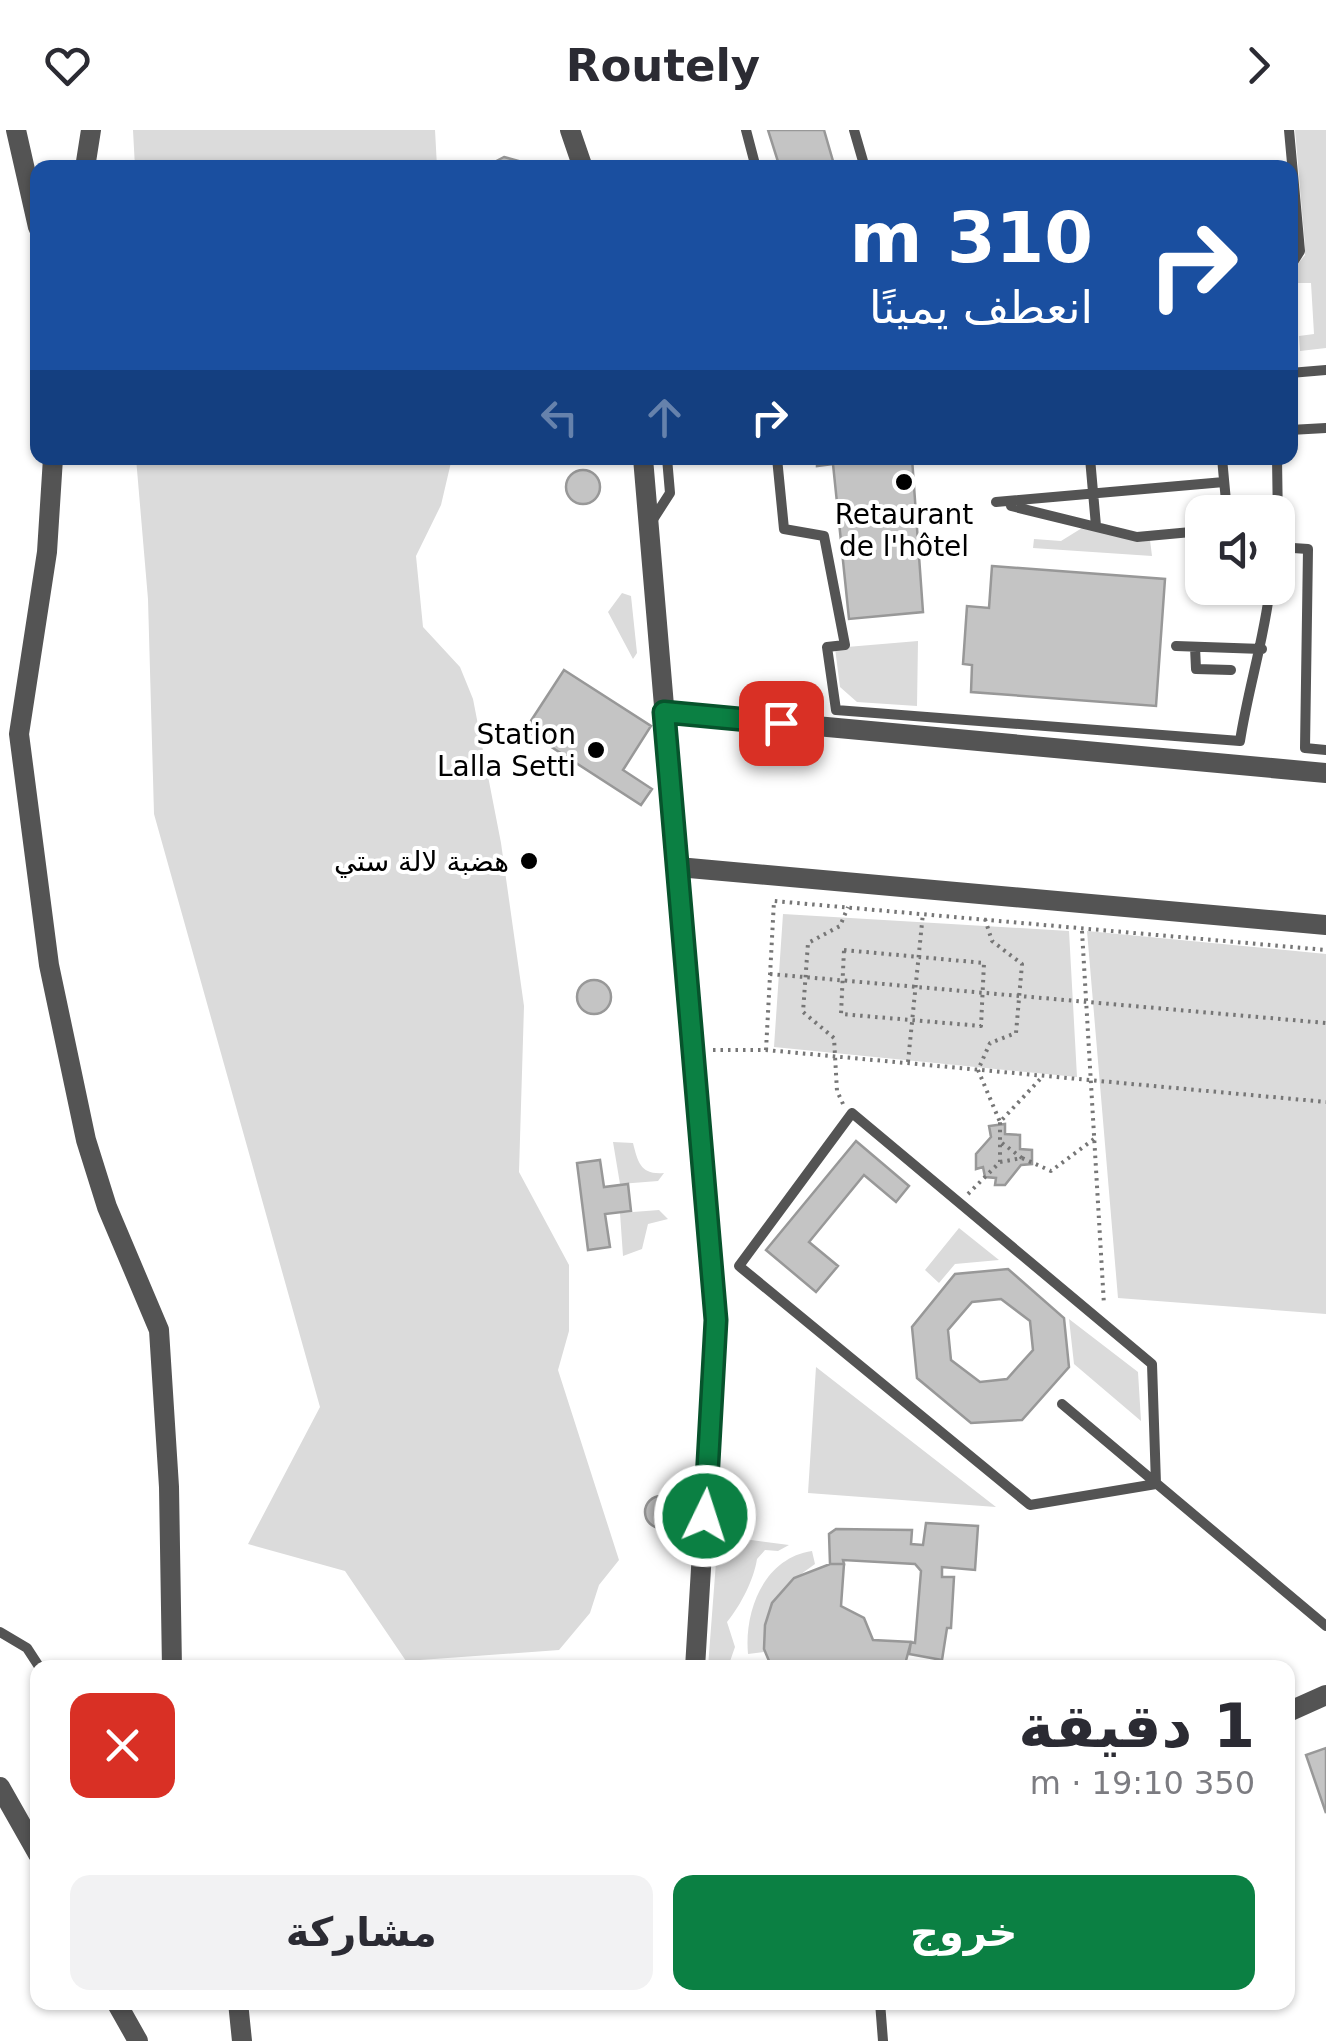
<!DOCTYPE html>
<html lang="ar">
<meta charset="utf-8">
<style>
body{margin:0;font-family:"DejaVu Sans","Noto Naskh Arabic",sans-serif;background:#f2f2f3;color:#2b2b33;direction:rtl;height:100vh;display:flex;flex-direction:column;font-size:38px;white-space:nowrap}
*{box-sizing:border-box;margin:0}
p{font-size:32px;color:#7c7c81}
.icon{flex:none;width:55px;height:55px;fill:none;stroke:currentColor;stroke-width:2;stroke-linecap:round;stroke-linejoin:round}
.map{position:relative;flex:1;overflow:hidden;direction:ltr}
.panel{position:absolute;left:30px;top:1530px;width:1265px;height:350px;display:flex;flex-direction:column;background:#fff;border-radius:20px;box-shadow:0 2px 8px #0004;direction:rtl}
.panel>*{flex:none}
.guide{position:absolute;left:30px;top:30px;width:1268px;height:305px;border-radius:20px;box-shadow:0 2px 8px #0004;direction:rtl;background:#1a4fa0;color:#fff;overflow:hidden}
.controls{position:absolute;left:1185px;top:365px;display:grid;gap:20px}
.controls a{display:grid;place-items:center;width:110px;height:110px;border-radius:20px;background:#fff;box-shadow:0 2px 8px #0004;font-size:50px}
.pin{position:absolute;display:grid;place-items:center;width:85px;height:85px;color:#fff;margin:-42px;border-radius:20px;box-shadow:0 5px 15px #0006}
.me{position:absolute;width:110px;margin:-55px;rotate:4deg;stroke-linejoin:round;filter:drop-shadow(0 0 8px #0008)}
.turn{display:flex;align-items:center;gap:35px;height:210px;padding:0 40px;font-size:45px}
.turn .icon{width:130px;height:130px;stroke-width:2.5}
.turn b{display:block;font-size:70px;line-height:85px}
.lanes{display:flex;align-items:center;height:95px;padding:0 40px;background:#0003;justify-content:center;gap:50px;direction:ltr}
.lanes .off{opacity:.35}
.round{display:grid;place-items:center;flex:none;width:105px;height:105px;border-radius:20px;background:#f2f2f3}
.summary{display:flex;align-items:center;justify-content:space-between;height:170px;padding:0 40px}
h1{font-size:60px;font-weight:700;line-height:75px}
.button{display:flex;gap:20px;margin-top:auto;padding:20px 40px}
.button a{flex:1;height:115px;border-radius:20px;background:#0b8043;color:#fff;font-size:40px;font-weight:700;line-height:115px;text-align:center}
.button a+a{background:#f2f2f3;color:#2b2b33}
header{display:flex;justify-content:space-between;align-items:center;height:130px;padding:0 40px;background:#fff;font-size:45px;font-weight:700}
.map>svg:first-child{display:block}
</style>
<header><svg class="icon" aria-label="forward" viewBox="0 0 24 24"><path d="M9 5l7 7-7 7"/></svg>Routely<svg class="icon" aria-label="heart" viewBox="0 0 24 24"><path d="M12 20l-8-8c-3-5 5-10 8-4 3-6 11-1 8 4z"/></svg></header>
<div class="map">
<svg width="1326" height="1911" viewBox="0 0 1326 1911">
<rect width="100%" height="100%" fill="#fff"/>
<path fill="#dbdbdb" d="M133,0h302l2,37h-302z
M1295,0h31v218l-26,3 -1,-15 15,-2 -3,-51h-16l-1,-14 11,-14v-10z
M136,328h316l-11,47 -25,51 7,71 37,40 13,32 28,144 23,163 -5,166 50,93v66l-11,39 61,190 -20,25 -9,28 -31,37 -153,11 -61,-90 -97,-27 72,-137 -166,-593 -6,-215z
M1082,398l68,12 2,16 -119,-8 1,-9 27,2z
M622,463l9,3 6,57 -4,6 -25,-47z
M918,511l-1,65 -60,-4 -17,-15 -5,-39z
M783,784l286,17 8,146 -303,-30z
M1087,801l239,23v360l-208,-16z
M613,1012l20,1c5,20 8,32 31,30l-6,8 -38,3z
M659,1080l9,9 -20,5 -6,25 -19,7 -3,-43z
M959,1098l40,32 -44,4 -16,19 -14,-13z
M1069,1189l69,53 3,49 -67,-57z
M816,1237l180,140 -188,-14z
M736,1408l53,7 -11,6 -13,-1 -8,9c-3,20 -16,46 -30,63l8,25 -7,20h-20l9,-118h17z
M812,1421l3,13c-33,23 -55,45 -50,88l-17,2c-4,-43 16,-96 64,-103z"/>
<path fill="#c4c4c4" stroke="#989898" stroke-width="2.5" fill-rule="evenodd" d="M768,0h56l11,38h-55z
M504,27l22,6 2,5h-45z
M817,328h95l11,154 -74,7 -16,-155 -16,2z
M566 357a17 17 0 1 1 34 0a17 17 0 1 1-34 0Z
M992,436l173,13 -9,127 -185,-14 1,-27 -9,-1 4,-58 22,2z
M564,540l87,56 -28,44 29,19 -11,16 -116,-75z
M577 867a17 17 0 1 1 34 0a17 17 0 1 1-34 0Z
M1005,994v10l15,1v14l12,1v14l-11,1 -16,20h-10l1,-7 -11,-1 -2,-10 -7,2v-15l15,-17 -2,-11z
M856,1011l53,45 -13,16 -32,-27 -55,67 29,24 -22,26 -50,-42z
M600,1030l4,27 24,-3 3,27 -26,3 5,33 -22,3 -11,-87z
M1008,1139l56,49 5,49 -47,53 -51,3 -54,-45 -5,-51 43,-53zM1001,1169l29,22 3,29 -26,29 -27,3 -29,-22 -3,-30 24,-28z
M645 1382a16 16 0 1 1 32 0a16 16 0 1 1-32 0Z
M926,1393l52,3 -3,44 -33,-3v10h12l-3,51h-4l-5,32 -33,-6 2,-12 4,1 6,-72 -6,-7 -72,-4 1,4h-14l-1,-30 7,-5 76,1 -1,14 12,1z
M830,1434h14l-3,42 23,12 9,22 38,2 -7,26h-132l-8,-19 1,-24 7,-22 22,-25z
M1326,1618v65l-20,-58z"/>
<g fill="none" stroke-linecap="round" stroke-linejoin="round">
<path stroke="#767676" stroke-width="4" stroke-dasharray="2.5 5" stroke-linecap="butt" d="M985,789l7,22 30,23 -6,69 -26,10 -12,27 22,52 43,-46
M1082,801l22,374
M844,820l140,13 -3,63 -140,-12z
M770,844l556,49
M713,920h53l560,52
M766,920l8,-149 552,49
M908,932l15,-149
M843,974l-6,-13 -3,-53 -31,-26 5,-69 32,-17 8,-19
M1002,1013l20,15
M1000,1032l22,-4 29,13 43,-32
M968,1064l32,-32v-40"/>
<path stroke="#545454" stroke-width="10" d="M746,0l10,38
M854,0l11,38
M1289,0l11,121 -10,16
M1290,243l36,-3
M1290,300l36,-2
M777,328l7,71 40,7 21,109 -18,2 9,63 404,31c8,-52 24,-101 30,-153
M1090,328l6,68
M1222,328l5,54
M1277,328l1,66
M996,372l228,-20
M1011,376l126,31 65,-6
M652,391l18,-28 -3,-35
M1278,417l30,2 -3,199 21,2
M1176,516l86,3
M1195,517l1,22 35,1
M852,983l300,251 4,120 -126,21 -291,-239z
M1062,1274l264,222
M0,1502l27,16 13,20
M880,1872l3,39"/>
<path stroke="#545454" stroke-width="20" d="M16,0l22,97
M570,0l13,38
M85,38l6,-38
M53,328l-6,94 -28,182 30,231 37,175 21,67 52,123 10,157 3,181
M643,328l73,862 -21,348
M664,582l662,61
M678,737l648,58
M1288,1582l38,-17
M0,1657l38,67
M116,1872l22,39
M238,1872l4,39"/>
</g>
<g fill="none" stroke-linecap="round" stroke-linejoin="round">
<g stroke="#07532c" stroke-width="25">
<path id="route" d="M705,1386l11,-196 -52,-608 117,11"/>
</g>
<use href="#route" stroke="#0b8043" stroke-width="18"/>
</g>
<g fill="#000" stroke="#fff" stroke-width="4">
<circle cx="904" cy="352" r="10"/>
<circle cx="596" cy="620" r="10"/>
<circle cx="529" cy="731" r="10"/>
</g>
<g text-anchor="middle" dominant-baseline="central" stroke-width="8" stroke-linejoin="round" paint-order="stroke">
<g font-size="28" fill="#000" stroke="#fff" text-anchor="end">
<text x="904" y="384" text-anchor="middle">Retaurant<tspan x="904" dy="32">de l'hôtel</tspan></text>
<text x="576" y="604">Station<tspan x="576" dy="32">Lalla Setti</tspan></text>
<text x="509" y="731">هضبة لالة ستي</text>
</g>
</g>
</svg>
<div class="controls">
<a><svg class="icon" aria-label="sound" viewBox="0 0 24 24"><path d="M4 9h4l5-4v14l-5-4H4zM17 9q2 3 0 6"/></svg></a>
</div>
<div class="pin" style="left:781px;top:593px;background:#d93025"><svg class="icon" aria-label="arrive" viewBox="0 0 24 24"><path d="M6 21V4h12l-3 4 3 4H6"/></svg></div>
<svg class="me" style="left:705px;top:1386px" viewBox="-20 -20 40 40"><circle r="17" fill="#0b8043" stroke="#fff" stroke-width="3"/><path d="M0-11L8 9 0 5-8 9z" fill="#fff"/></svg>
<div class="guide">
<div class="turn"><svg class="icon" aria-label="right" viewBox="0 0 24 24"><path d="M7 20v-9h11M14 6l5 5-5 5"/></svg><div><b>310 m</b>انعطف يمينًا</div></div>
<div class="lanes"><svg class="icon off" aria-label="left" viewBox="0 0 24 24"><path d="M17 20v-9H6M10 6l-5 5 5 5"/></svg><svg class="icon off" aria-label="ahead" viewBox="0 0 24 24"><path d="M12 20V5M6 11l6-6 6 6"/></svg><svg class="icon" aria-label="right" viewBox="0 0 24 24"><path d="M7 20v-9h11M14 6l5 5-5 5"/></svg></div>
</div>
<section class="panel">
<div class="summary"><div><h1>1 دقيقة</h1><p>350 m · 19:10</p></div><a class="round" style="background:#d93025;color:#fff"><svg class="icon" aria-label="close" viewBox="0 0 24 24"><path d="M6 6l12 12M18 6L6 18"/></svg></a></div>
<div class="button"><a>خروج</a><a>مشاركة</a></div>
</section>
</div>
